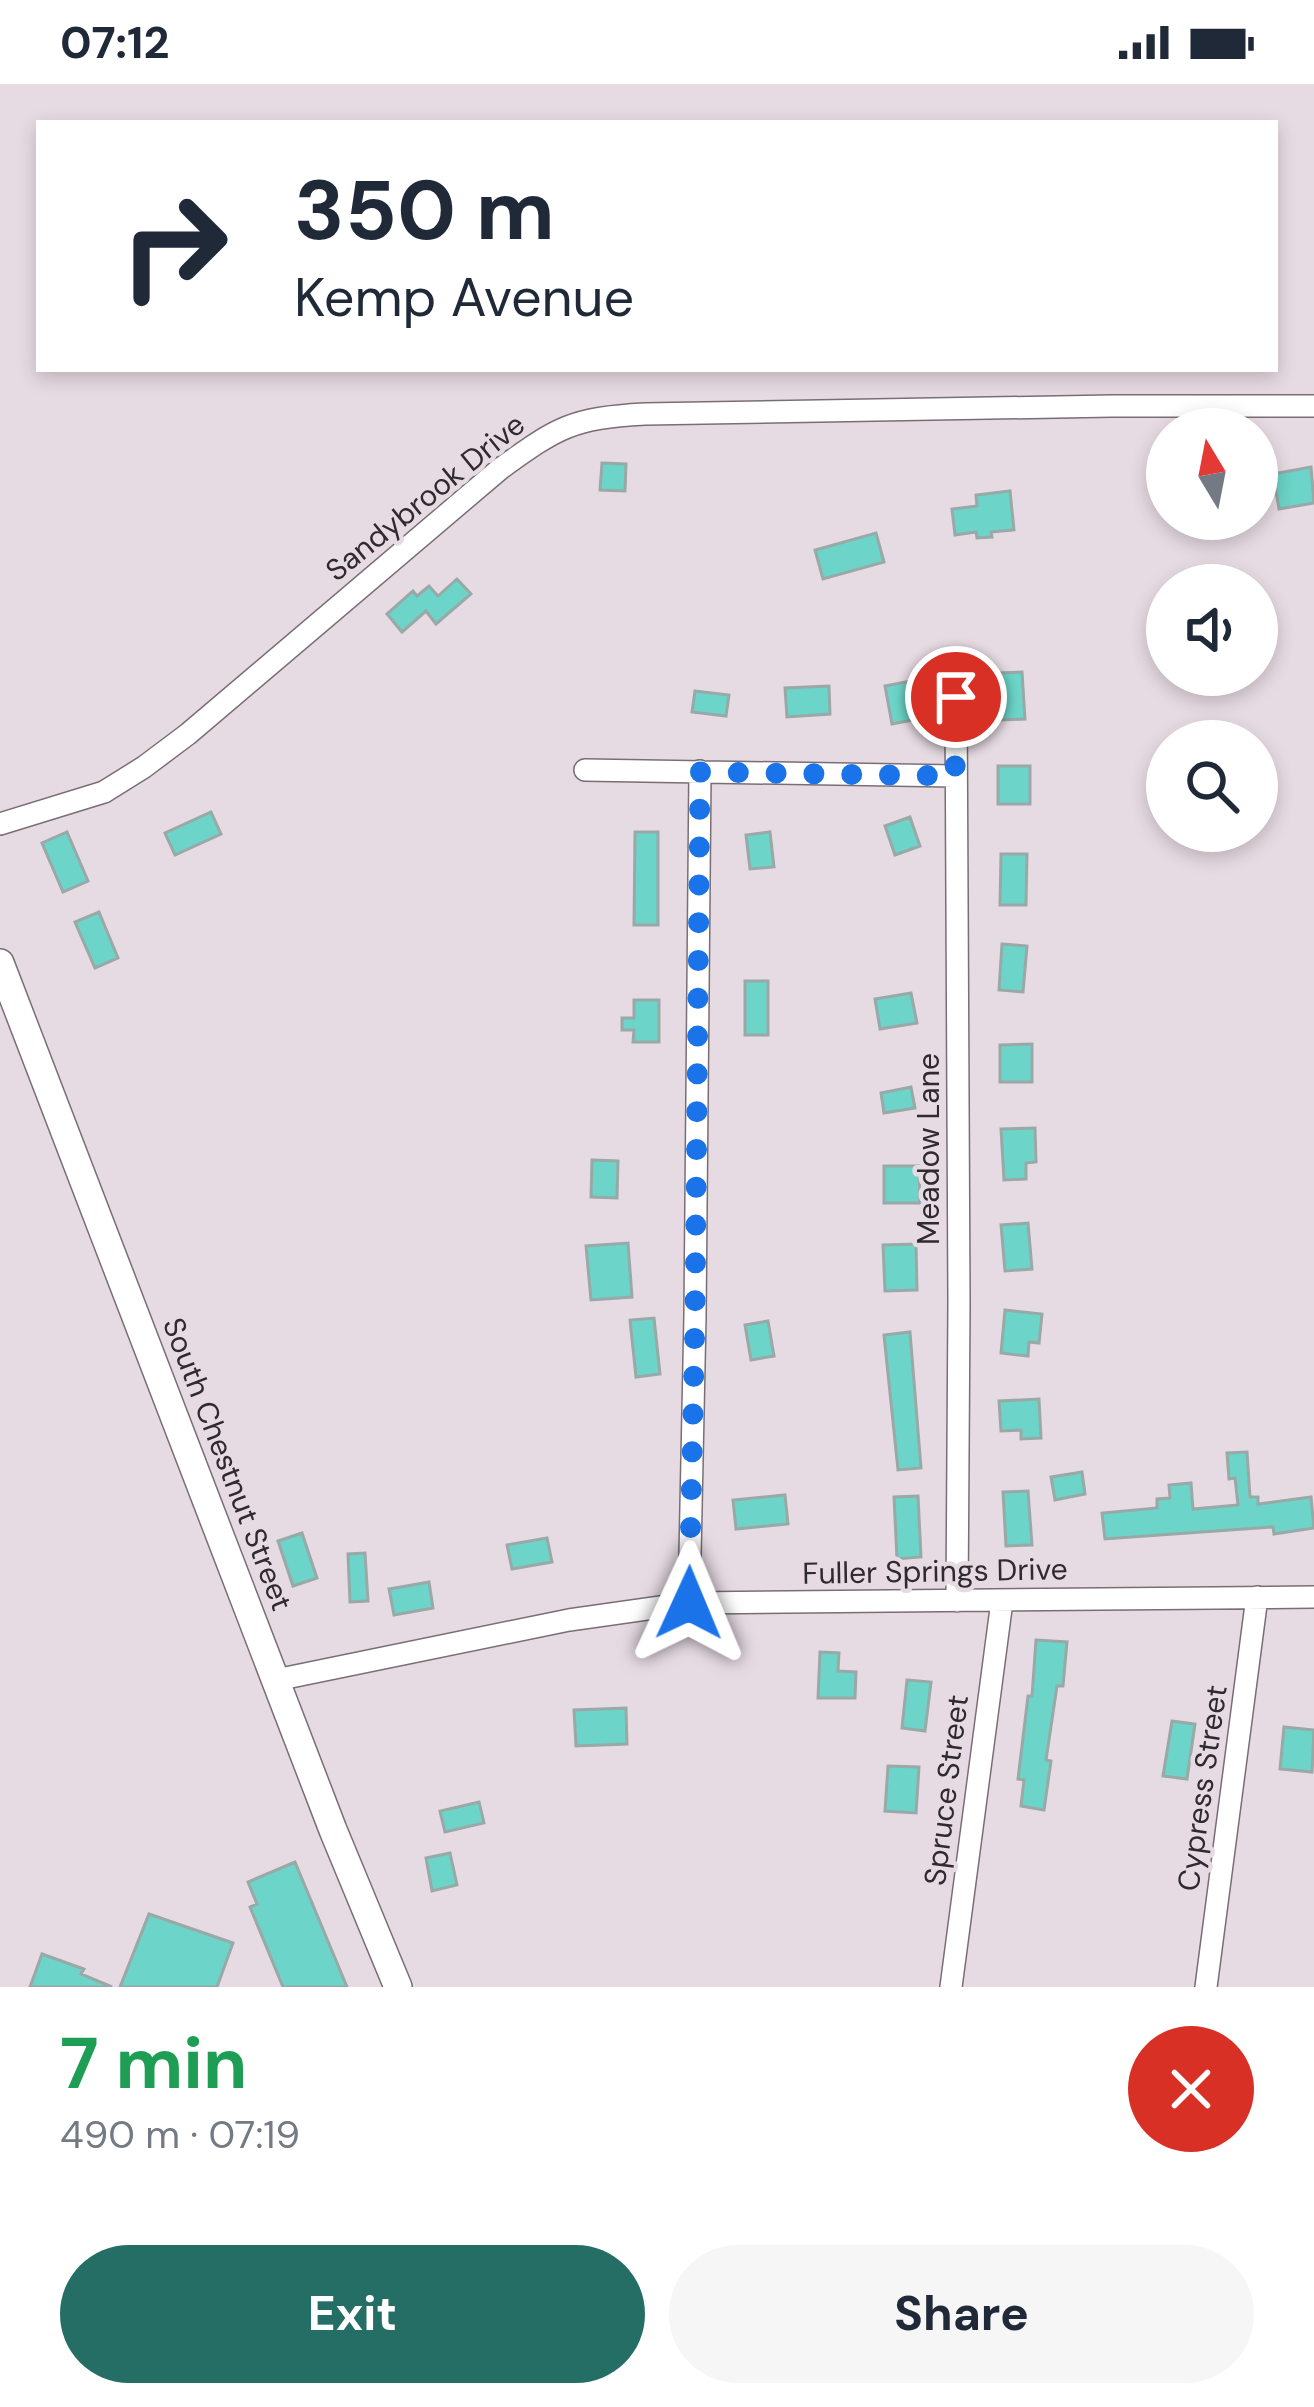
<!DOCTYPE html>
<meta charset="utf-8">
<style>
body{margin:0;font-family:"DM Sans",sans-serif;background:#f6f6f7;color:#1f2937;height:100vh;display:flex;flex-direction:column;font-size:45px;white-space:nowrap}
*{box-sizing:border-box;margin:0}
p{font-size:39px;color:#747a83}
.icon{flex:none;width:66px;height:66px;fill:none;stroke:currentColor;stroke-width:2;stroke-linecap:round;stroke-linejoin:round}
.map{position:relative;height:1903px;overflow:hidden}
.side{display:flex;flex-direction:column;background:#fff;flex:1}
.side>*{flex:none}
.guide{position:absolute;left:36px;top:36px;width:1242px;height:252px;border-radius:0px;box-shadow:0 6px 18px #0003;background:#fff;color:#1f2937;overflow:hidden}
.needle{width:78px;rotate:350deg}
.buttons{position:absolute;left:1146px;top:324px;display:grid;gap:24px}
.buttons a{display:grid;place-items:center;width:132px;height:132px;border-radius:50%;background:#fff;box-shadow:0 6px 18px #0003;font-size:60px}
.pin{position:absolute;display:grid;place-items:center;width:102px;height:102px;color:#fff;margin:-51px;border:6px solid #fff;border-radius:50%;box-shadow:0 3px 12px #0007}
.me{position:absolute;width:132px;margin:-66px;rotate:1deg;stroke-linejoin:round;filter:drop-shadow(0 0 9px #0008)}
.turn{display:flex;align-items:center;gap:42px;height:252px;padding:0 60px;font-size:54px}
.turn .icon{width:156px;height:156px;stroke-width:2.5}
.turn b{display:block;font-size:84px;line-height:102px}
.round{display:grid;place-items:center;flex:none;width:126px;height:126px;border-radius:63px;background:#f6f6f7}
.overview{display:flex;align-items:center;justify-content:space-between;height:204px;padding:0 60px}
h1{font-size:72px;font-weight:700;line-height:90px;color:#1e9e55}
.button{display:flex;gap:24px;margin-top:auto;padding:24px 60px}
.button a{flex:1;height:138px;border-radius:72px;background:#256e66;color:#fff;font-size:48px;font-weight:700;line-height:138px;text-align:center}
.button a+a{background:#f6f6f7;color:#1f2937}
.status{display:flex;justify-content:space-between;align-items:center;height:84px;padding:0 60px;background:#fff;direction:ltr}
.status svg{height:33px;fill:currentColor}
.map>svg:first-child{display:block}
</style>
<div class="status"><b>07:12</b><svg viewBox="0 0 49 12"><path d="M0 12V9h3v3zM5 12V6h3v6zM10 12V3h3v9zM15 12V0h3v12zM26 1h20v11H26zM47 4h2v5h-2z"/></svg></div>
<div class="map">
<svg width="1314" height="1903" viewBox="0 0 1314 1903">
<rect width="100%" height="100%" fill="#e7dbe3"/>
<path fill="#6cd4c8" stroke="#99a9a7" stroke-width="3" d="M602,379l24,1 -1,27 -25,-1z
M1311,383l3,36 -35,6 -6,-35z
M1010,407l4,39 -23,2 1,5 -15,1 -1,-6 -21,3 -3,-26 25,-3 -1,-11z
M876,449l8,29 -61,17 -8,-29z
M457,495l14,15 -35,30 -10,-13 -24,21 -15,-18 26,-23 4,5 12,-10 9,10z
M1022,588l3,47 -24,1 -2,-47z
M911,597l7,38 -26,5 -7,-38z
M829,602l1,28 -43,3 -2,-29z
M695,607l34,4 -3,21 -34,-4z
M998,682h32v38h-32z
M211,728l10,22 -46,21 -10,-22z
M910,733l10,29 -25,9 -10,-29z
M67,748l21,49 -25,11 -21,-49z
M635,748h23v93h-24z
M770,748l4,35 -24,2 -4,-34z
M1001,770h26l-1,51h-26z
M99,828l19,46 -23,10 -20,-46z
M1002,860l25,2 -4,46 -24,-2z
M745,897h23v54h-23z
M911,909l6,30 -37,6 -5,-30z
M634,916h25v42h-26l1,-12h-12v-12h12z
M1032,960v38h-32v-37z
M911,1003l4,21 -31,5 -3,-20z
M1035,1044l1,34 -10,1v16l-22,1 -3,-51z
M592,1076l26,1 -1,37 -26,-1z
M884,1082h35l1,37h-36z
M1028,1139l4,46 -27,2 -4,-46z
M628,1159l4,54 -41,3 -5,-54z
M916,1160l1,46 -32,1 -2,-46z
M1005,1226l37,4 -3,29 -10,-1 -1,14 -27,-3z
M654,1234l6,56 -24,3 -6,-57z
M768,1237l6,35 -23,4 -6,-35z
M910,1248l11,136 -23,2 -14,-135z
M1039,1315l2,39 -20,1v-9l-20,1 -2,-30z
M1247,1368l3,45h8v7l53,-7 3,31 -40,6 -1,-7 -168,12 -3,-26 55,-5v-9l13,-1 -1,-13 22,-2 2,26 45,-4 -3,-27 -6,1 -2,-26z
M1082,1388l3,22 -30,6 -4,-23z
M1028,1407l4,54 -26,1 -3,-54z
M785,1411l3,29 -52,5 -3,-29z
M918,1412l3,61 -24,2 -3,-62z
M302,1449l15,45 -24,8 -15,-45z
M547,1454l5,24 -40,7 -5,-24z
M365,1469l3,48 -18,1 -2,-48z
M429,1498l4,26 -39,7 -5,-26z
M1036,1556l31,2 -4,44h-6l-11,74 5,1 -7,49 -23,-4 3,-26 -6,-1 10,-83h4z
M820,1568l19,1 -1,18 18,1 -1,26h-37z
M907,1596l24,2 -6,49 -23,-3z
M626,1624l1,36 -51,2 -2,-36z
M1172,1637l23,3 -8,55 -24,-3z
M1284,1643l30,3 -2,42 -32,-3z
M888,1682l31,1 -3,46 -31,-2z
M479,1718l5,21 -39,9 -5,-21z
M450,1769l7,32 -25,6 -6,-33z
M295,1778l52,125h-64l-33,-80 7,-3 -9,-22z
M149,1830l84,29 -16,44h-97z
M42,1870l42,15 -3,5 31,13h-82z"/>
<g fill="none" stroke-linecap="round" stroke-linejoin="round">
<g stroke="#796e76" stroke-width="24">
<path id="minor" d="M956,613l3,606 -2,298
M585,686l370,6
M0,740l104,-32 40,-25 44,-33 312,-265c58,-42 72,-51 145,-55l467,-8h202
M689,1519l6,-287 5,-545
M276,1596l293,-60 120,-17 625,-6
M951,1903l51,-386
M1206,1903l51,-390"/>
</g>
<g stroke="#796e76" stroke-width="30">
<path id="major" d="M0,879l333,867 65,157"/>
</g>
<use href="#minor" stroke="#fff" stroke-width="21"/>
<use href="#major" stroke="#fff" stroke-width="27"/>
</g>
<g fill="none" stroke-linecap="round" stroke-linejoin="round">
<path stroke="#1a73e8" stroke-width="21" stroke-dasharray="0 37.8" d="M689,1519l6,-287 5,-544 255,4 1,-79"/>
</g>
<g text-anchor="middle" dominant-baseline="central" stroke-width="9" stroke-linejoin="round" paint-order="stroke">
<g font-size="30" fill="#2f2a2d" stroke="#e7dbe3">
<text transform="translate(425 413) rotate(-39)">Sandybrook Drive</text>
<text transform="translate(928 1065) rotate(-90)">Meadow Lane</text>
<text transform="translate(228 1380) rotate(69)">South Chestnut Street</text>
<text transform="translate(935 1487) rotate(-1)">Fuller Springs Drive</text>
<text transform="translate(1202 1704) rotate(-82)">Cypress Street</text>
<text transform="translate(946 1706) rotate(-83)">Spruce Street</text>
</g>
</g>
</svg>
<div class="buttons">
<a><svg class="needle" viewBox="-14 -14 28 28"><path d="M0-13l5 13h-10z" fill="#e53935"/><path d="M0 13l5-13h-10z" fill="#747a83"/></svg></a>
<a><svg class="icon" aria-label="sound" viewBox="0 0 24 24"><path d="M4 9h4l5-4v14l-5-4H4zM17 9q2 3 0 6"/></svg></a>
<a><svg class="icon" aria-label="search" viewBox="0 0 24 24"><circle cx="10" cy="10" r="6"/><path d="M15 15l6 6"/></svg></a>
</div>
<div class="pin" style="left:956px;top:613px;background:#d93025"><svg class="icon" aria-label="arrive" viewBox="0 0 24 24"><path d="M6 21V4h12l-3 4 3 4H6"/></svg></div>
<svg class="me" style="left:689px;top:1519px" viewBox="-20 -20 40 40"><path d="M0-17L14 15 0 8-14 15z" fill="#1a73e8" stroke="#fff" stroke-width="4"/></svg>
<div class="guide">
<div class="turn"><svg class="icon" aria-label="right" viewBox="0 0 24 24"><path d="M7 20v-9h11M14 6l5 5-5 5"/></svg><div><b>350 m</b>Kemp Avenue</div></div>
</div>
</div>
<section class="side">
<div class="overview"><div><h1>7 min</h1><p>490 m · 07:19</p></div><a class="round" style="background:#d93025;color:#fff"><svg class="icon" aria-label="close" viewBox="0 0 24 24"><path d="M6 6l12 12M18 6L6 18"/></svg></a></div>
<div class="button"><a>Exit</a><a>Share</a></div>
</section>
